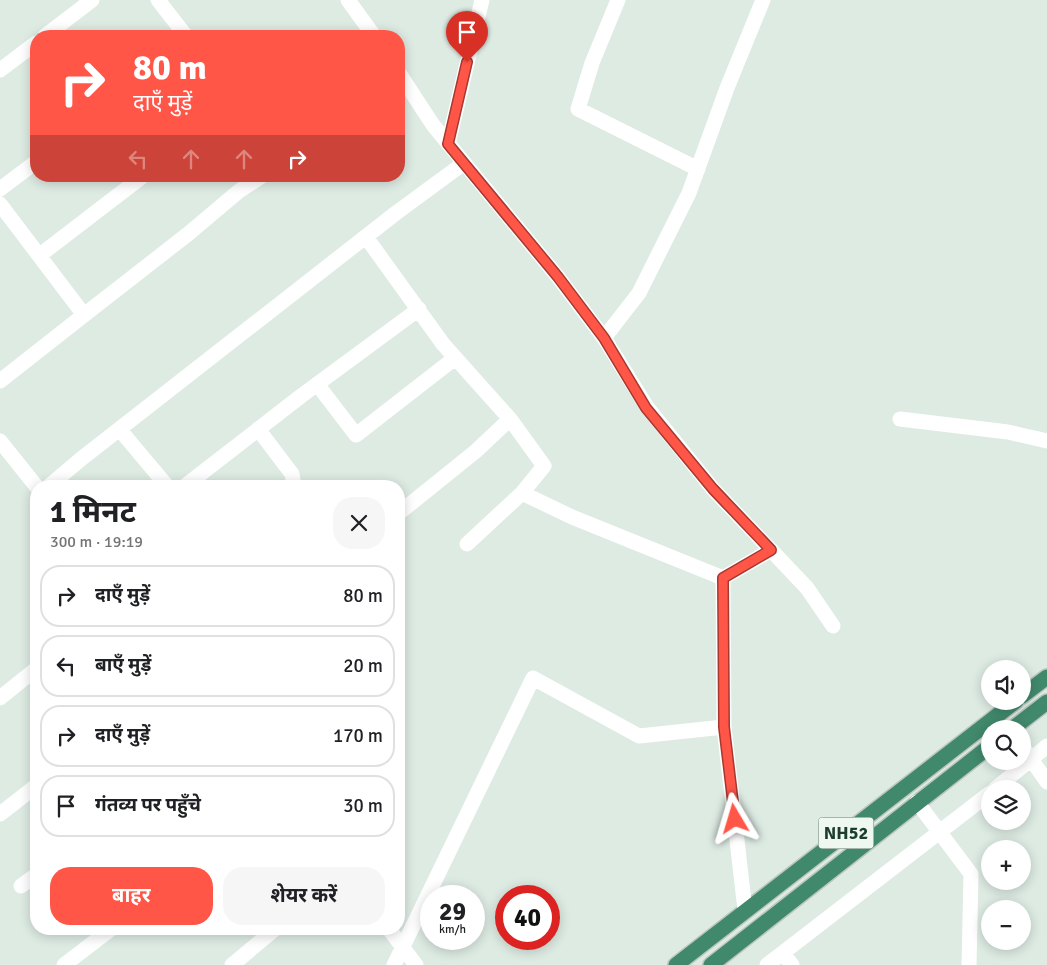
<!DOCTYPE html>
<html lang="hi">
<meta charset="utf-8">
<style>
body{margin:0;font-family:Signika,"Noto Sans Devanagari",sans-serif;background:#f6f6f6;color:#202124;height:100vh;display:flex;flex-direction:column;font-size:19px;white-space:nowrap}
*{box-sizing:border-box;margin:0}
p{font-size:16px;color:#757577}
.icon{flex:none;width:28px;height:28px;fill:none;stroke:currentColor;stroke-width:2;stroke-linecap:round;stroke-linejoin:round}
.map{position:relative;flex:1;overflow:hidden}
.panel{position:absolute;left:30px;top:480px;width:375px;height:455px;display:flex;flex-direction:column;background:#fff;border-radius:20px;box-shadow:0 2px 12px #0003}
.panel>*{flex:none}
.guide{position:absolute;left:30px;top:30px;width:375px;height:152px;border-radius:20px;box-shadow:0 2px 12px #0003;background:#ff5648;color:#fff;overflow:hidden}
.tools{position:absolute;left:981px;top:660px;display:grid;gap:10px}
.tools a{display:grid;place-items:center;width:50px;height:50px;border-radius:50%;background:#fff;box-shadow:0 2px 12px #0003;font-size:25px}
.speed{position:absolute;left:420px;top:885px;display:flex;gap:10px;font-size:25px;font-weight:700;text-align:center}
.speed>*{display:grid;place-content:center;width:65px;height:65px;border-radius:50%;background:#fff;box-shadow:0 2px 12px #0003;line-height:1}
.speed small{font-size:12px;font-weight:400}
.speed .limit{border:8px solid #d22;background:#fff;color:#111}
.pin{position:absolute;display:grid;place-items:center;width:42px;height:42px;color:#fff;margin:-51px -21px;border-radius:50% 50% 50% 0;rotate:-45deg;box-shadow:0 0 5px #0007}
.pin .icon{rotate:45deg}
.me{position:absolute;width:55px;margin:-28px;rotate:353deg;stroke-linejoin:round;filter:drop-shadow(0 0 4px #0008)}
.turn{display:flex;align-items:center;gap:18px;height:105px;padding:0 20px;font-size:22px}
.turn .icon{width:65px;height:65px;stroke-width:2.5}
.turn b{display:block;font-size:35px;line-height:42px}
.lanes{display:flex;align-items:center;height:48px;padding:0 20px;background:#0003;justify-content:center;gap:25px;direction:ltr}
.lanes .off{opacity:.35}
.round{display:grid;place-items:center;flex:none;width:52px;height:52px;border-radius:20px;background:#f6f6f6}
.head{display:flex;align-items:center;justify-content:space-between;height:85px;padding:0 20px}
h1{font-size:30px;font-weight:700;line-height:38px}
.action{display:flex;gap:10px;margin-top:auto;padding:10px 20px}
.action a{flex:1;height:58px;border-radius:20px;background:#ff5648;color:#fff;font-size:20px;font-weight:700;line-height:58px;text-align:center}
.action a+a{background:#f6f6f6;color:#202124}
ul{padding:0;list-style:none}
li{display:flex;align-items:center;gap:15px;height:62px;margin:0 10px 8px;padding:0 10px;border:2px solid #e0e0e0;border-radius:20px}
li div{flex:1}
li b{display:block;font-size:19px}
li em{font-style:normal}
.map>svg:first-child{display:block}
</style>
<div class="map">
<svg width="1047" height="965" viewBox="0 0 1047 965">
<rect width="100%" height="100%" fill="#ddebe3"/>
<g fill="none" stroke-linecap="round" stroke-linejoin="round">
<g stroke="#bbc5c1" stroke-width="18">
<path id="trunk" d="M1022,696l25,-19
M1012,729l35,-27
M676,965l340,-264
M711,965l279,-219"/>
</g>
<path stroke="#fff" stroke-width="15" d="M158,0l28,36
M618,0l-26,63 -14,46 120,60
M45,36l47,-36
M0,70l36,-27
M448,144l34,-144
M0,189l36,-27
M0,204l84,111 -84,66
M366,237l77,107 67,75 34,47 -22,27 50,24 151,61
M40,255l103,-79
M84,315l104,-81 51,-43 23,-15
M604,338l35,-45 50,-100 38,-105 36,-88
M317,384l39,51 99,-77
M900,419l108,13 39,9
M258,429l34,45 2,12
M120,430l47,56
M0,441l36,45
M49,486l32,-27 315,-246 68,-50
M185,486l116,-90 118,-87
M399,513l77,-62 34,-32
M467,544l55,-51
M771,550l36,38 26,38
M0,698l36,-29
M1022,746l25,36
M995,789l52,-43
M917,802l54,72 -2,91
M0,814l36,-28
M21,886l15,-11
M389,929l27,36
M783,953l9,12
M64,965l47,-36
M232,965l43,-36
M394,965l139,-287 106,58 85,-9
M767,965l223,-172"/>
<path stroke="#fff" stroke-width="15" d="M348,0l26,36
M399,73l34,52 125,152 46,61 43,69 66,82 58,61 -48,28 1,149 21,183"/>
<use href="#trunk" stroke="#41896c" stroke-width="15"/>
</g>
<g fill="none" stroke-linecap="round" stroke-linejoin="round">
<g stroke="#a6382f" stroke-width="12">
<path id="route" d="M467,62l-19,82 110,133 46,61 42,70 67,81 58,61 -48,28 1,149 11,92"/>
</g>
<use href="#route" stroke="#ff5648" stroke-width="9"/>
</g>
<g text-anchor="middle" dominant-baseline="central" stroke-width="5" stroke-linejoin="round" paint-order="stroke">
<rect fill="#eef8f1" stroke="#5c7569" stroke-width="1" x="818.5" y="817.5" width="55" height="31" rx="4"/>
<g font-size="18" font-weight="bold" fill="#1d3d2f">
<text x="846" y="833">NH52</text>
</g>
</g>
</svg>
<div class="tools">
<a><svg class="icon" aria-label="sound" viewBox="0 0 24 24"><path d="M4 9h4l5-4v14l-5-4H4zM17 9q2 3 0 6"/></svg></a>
<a><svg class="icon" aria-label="search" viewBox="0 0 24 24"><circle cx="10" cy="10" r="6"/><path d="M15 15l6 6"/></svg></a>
<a><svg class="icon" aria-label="layers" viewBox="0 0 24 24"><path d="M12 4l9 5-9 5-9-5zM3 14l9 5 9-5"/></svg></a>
<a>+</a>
<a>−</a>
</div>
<div class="speed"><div>29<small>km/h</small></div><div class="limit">40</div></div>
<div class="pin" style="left:467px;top:62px;background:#d93025"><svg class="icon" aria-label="arrive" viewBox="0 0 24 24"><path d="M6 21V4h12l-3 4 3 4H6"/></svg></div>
<svg class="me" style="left:735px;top:819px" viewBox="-20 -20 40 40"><path d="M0-17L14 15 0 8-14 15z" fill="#ff5648" stroke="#fff" stroke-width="4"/></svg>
<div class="guide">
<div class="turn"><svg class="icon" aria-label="right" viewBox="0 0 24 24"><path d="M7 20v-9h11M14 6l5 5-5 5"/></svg><div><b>80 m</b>दाएँ मुड़ें</div></div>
<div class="lanes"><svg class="icon off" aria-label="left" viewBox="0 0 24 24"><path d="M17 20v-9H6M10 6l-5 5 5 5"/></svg><svg class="icon off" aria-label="ahead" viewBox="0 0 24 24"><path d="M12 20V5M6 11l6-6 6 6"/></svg><svg class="icon off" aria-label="ahead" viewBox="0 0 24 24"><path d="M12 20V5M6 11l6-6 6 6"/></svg><svg class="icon" aria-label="right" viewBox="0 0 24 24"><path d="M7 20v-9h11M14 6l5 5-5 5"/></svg></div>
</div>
<section class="panel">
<div class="head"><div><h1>1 मिनट</h1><p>300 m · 19:19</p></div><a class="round"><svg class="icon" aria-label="close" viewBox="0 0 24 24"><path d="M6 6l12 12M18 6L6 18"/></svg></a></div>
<ul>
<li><svg class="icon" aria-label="right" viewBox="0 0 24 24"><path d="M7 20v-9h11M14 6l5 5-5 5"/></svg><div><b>दाएँ मुड़ें</b></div><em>80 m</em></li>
<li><svg class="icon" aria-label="left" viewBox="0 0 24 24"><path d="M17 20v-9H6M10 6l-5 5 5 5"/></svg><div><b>बाएँ मुड़ें</b></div><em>20 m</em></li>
<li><svg class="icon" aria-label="right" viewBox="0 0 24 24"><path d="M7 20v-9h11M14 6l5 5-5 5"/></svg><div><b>दाएँ मुड़ें</b></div><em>170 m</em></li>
<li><svg class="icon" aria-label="arrive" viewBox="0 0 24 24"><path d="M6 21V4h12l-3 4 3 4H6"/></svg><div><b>गंतव्य पर पहुँचे</b></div><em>30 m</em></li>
</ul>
<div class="action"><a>बाहर</a><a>शेयर करें</a></div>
</section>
</div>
